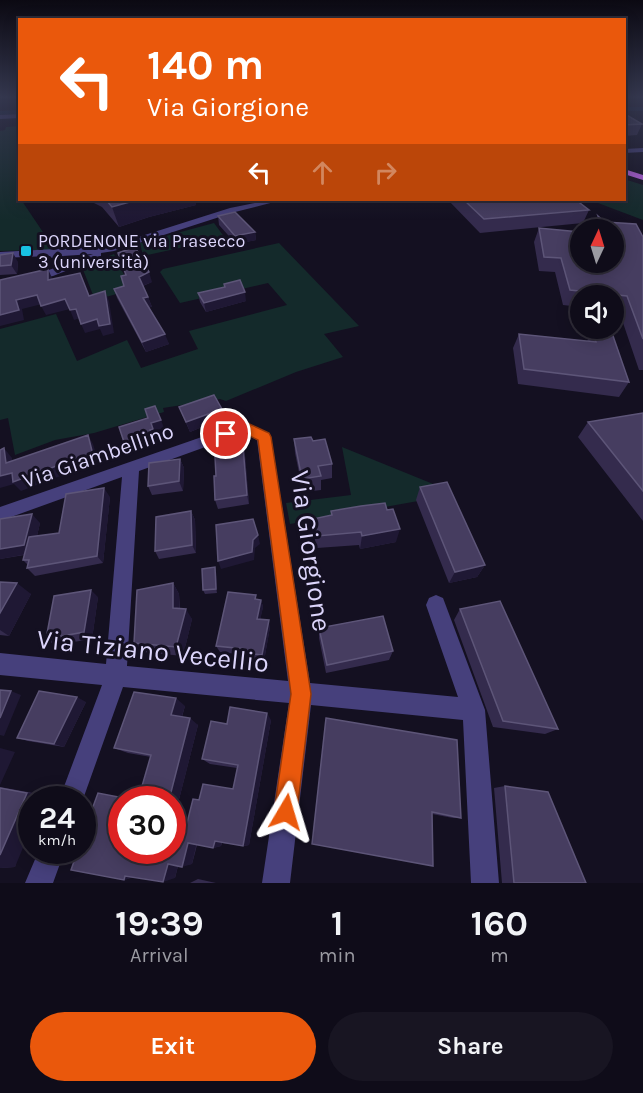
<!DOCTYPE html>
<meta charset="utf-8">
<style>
body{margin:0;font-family:Karla,sans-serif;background:#181522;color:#f1f3f6;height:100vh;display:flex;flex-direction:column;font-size:22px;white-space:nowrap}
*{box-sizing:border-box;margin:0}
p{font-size:20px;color:#9b9ba2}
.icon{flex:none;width:33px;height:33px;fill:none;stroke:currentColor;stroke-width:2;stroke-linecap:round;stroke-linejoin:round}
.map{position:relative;height:883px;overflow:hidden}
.sheet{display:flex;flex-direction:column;background:#0f0c19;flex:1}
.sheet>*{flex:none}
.banner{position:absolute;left:18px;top:18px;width:608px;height:183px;border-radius:0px;box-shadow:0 3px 15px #0003,0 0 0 2px #2f2c38;background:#ea580c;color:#fff;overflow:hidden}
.needle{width:39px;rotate:4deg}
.controls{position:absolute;left:570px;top:219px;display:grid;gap:12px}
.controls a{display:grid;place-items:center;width:54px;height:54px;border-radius:50%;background:#0f0c19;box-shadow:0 3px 15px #0003,0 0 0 2px #2f2c38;font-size:30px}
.speed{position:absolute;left:18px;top:786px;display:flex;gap:12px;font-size:30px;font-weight:700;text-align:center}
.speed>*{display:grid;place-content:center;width:78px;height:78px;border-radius:50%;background:#0f0c19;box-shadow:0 3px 15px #0003,0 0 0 2px #2f2c38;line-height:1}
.speed small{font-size:15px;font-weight:400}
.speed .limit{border:9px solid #d22;background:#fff;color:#111}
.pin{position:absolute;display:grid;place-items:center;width:51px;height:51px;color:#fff;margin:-26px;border:3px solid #fff;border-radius:50%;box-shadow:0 2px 6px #0007}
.me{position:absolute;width:66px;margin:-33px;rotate:7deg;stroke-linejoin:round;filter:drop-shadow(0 0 4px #0008)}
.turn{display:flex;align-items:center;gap:21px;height:126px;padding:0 30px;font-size:27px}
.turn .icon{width:78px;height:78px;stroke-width:2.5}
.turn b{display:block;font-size:42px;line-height:51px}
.lanes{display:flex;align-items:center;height:57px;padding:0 30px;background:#0003;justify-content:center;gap:30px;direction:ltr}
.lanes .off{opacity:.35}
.eta{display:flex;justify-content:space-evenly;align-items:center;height:102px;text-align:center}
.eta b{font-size:36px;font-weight:700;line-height:42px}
.action{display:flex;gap:12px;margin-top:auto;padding:12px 30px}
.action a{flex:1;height:69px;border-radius:36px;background:#ea580c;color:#fff;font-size:24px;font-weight:700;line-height:69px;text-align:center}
.action a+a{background:#181522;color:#f1f3f6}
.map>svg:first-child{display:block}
</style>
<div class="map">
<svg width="643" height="883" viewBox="0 0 643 883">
<rect width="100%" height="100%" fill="#141021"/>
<path fill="#142a2b" d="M19,126l1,74h7l-5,1 33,49 -55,1v-120l5,-1 1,-3z
M624,179l19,6v35l-53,-20h34z
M214,223l11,15 -82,18 -3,-13z
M279,243l80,83 -35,8 19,23 -47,15 -70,29 -6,-2 -57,9 1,4 -70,21 -39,7 -40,15 -7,-37 -8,2v-91l56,-15 21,47 50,-21 14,28 57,-19 -9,-18 98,-26 -19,-22 -88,20 -20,-31 3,-3z
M114,254l17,36 -36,10 -13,-33z
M342,447l101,41 3,8 -156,28 -4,-21 65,-8z"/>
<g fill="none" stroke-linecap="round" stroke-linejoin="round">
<path fill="#132243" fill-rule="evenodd" d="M624,107h19v4h-19z
M20,110v4l-20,1v-4z"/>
<path fill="#46407c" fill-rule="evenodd" d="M20,114v4l-20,1v-4z
M643,148v4l-19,1v-4z
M269,200h13l-47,12 -121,39 -13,2v4l-48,19 -53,11v-6l46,-10 14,-5 -10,-10 -50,2v-6l110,-6 120,-38zM93,254l-25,9 -5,-7z
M245,422l24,11 2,4 39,246 148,14 -32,-92 3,-7 7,-3 7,3 42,112 14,173h-28l-8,-163 -152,-15 -21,178h-28l27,-180 -166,-16 -41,115v-2h-23l43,-115 -102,-10v-22l106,11 16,-187 -122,44v-14zM244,433l13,7 31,241 -161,-15 12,-195z
M39,850h26l-12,33h-28z"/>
<path fill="#c668ef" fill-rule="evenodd" d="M624,169l19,6v5l-19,-6z"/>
</g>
<path fill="#342b4d" d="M624,114l18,10 -5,11 -13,1z
M74,200h121l1,5 -47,12 -30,10 -17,-20 -14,-7 -9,2z
M448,200h128l13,10 -6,13 -103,10z
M218,216l37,16 1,8 -20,4 -17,-19z
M598,216l7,6 38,15v133h-4l-20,-59 -5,-1v-14h-34v11l-17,-2 -8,-33 -16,-1 -5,-29 5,-14 41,34 34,-32h-22z
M0,255l18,7 -1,12 -17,1z
M152,282l-9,4 5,11 4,10h-3l20,37 -23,8 -29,-54 -3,-9 10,-3z
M224,284l22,17 -40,11 -6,-10 -2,-9 26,-6z
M593,331l36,51 -10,15 -101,-13 -5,-36 6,-14 68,7z
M179,407l43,2 2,9 -34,14z
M643,413v108l-65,-84 10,-15z
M294,439l19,2 19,23v14l-11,2v10l-18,2 -8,-39z
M244,443l5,61 -31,5 -3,-9 1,-24z
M180,459l4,9 -1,23 -31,4 -4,-9z
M420,487l65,78 -8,12 -28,6 -33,-83z
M110,497l-7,66 -68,13 -8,-8 1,-3 -5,-5 1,-5 -24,4v-40l40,4 -3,13 22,-3z
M191,511l4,9 1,33 -37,6 -4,-8z
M331,511l65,31 -36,7 -1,-4 -42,3 -4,-16v-13l18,-4z
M216,571l1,22 -12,1 -2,-4z
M0,582l31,12 -22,42 -9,-1z
M173,583l6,11 1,14 12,11 -9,37 -40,-4 -9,-9z
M98,597l-6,42 -37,6 -9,-6z
M257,599l4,1 2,7 -3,12 10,8 -6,34 -17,-2 -2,-4 -25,-3 -4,-6z
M460,609l98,120 -13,5 -52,-7 -39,-107z
M319,628l74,23 -4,9 -63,13 -7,-35z
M86,702l-22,45 -36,-6 -11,-3z
M185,706l-3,11 16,8 -26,102v-27l-21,-43 -23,-4 -14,-5z
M271,720l-22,125 -6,1 -21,-3 -1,3 -8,2 -16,-3 -5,19 -14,2 -3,12 -42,-1 -9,3 48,-30v-20l12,2 15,-32 34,-11 4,-21 -27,-4 -8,-5 25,-35z
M457,740l4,78h-8l-21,-4 -120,30z
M505,786l81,97h-84l-8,-95z
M0,787l44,8 -1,5h-11l-17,67 -15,1z
M198,879l18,4h-26z"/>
<path fill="#1f1834" d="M78,200h10l-9,2z
M137,200h58l1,5 -47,12 -30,10 -7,-20z
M314,200h14l-14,2z
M255,232l1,8 -20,4 -1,-8z
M13,253l5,9 -1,12 -6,-9z
M48,269l4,9 1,12 -5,-10z
M149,272l3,10 -10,4 -3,-9z
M105,291l4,10 5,32 -11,3 -3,-7 -15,4 -4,-9z
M245,292l1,9 -40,11 -2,-9z
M37,295l5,9 -20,5 2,11 -24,6v-11l16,-15z
M148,297l4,10 -5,1 -4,-10z
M65,299l5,10 -24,6 -5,-9z
M76,309l4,9 -6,2 -4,-10z
M165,334l4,10 -23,8 -4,-10z
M222,409l2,9 -34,14 -4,-10z
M161,420l3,8 -10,3 2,6 -2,1 2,6 -15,6 -1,-4 -12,4 -4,-8 26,-12 1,-7z
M242,434l2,9 5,61 -2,-9z
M88,435l5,9 6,20 -15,3 -63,24 -7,-7 -14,4v-12z
M4,448l8,10 2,14 -8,-9z
M180,459l4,9 -1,23 -4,-10z
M104,488l6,9 -7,66 -6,-7z
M191,511l4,9 1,33 -4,-8z
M32,514l8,9 -7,30 -33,6v-10z
M400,529l-4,13 -36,7 2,-13z
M258,535l2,9 -5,4 -1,12 -33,9 -3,-8 35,-21z
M485,565l-8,12 -28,6 6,-11z
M215,567l1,4 1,22 -1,-4z
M17,583l14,11 -22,42 -9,-6v-17z
M173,583l6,11 1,24 -7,-10z
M91,590l7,7 -6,42 -8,-7z
M261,600l2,7 -4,19 -2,-7z
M186,609l6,10 -9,37 -7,-9z
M269,620l1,7 -6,34 -2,-6z
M11,691l10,4 -17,41 -4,-1v-17z
M77,697l9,5 -22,45 -10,-3z
M176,698l9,8 -5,16 -9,-7z
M267,713l4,7 -22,125 -6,1z
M190,718l8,7 -26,102v-27h-3z
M0,748l15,4 -15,33z
M27,793l17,2 -1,5h-11v26l-17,41 -15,1v-13z
M222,840l-1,6 -8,2 2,-7z
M197,842l-5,22 -10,3 6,-24z
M179,861l-4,17 -12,4 5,-18z
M125,876h13l-14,4z"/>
<path fill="#463d60" stroke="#5d5578" stroke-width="1.5" d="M624,114h1l17,10 -18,1z
M106,200h31l-25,7z
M464,200h112l13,10 -105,9z
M235,212l20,20 -20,4 -17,-20z
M598,216l7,6 31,2 7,13v102l-16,-43 -57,-6 -9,-32 -17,-1 -5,-29 41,4v30h34v-32h-11z
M135,247l14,25 -10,5 9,20 -5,1 22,36 -23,8 -28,-53 10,-3 -3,-10 5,-1 -8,-22z
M13,253l-2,12 -11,1v-11z
M48,269v11l32,-7 9,23 16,-5 5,33 -11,2 -2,-7 -16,5 -5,-15 -6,1 -5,-11 -24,7 -4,-11 -21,5 3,10 -19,5v-35z
M240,280l5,12 -41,11 -6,-10 27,-6 -1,-3z
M593,331l19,2 17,49 -105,-13 -5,-35 77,8z
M214,395l8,14 -36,13 -7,-15z
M155,406l6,14 -10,3 2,6 -3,1 2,5 -15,6 -1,-3 -12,4 -5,-15 29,-9 -3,-9z
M643,413v78l-55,-69z
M242,434l5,61 -32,5 -1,-24h2l-2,-38z
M88,435l5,20 -15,3 -65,24 -1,-9 -12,3v-26l4,-2 2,15z
M311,437l2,4 12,-2 7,25 -14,2 3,10 -19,3 -8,-40z
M180,459l-1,22 -31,5 1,-23z
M447,482l38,83 -30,7 -35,-85z
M104,488l-7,68 -70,12 2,-8h-6l6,-23 30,-4 7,-39z
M385,503l2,7 6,-1 7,20 -38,7 -1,-4 -44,4 -4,-17 19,-4 -1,-4 30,-5z
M191,511l1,34 -37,6 1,-34z
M32,514l-8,31 -24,4v-30z
M253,519l5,16 -5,5 -1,12 -34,9 -2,-36z
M215,567l1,22 -13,1 -1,-21z
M0,582l17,1 -17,30z
M173,583v25l13,1 -10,38 -42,-4 3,-53z
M91,590l-7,42 -38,7 8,-43z
M228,592l28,3 -1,4 6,1 -4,19 12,1 -7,35 -18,-2 1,-4 -29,-3z
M500,601l58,128 -55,-8 -43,-112z
M383,616l10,35 -66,14 -8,-37z
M0,690l11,1 -11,27z
M39,691l38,6 -23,47 -37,-6z
M134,692l42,6 -5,17 19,3 -21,82h-31l13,-45 -37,-7z
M230,707l37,6 -24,133 -28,-5 -2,7 -25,-5 -6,24 -14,-3 -5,18 -38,-6 -1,4 -53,-10 7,-20h4v-13l16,-44 36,7h-12v50h50v-17l12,2 9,-36 6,1 4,-16 30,5 5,-24 -36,-6 9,-38 16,3z
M326,718l131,22 4,78 -29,-6 1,54 -121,-22z
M505,786l43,6 38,91h-72z
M0,788l27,5 -27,62z"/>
<linearGradient id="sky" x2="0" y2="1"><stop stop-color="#0b0912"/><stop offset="0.44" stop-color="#34374e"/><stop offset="1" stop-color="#34374e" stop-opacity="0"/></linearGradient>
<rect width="643" height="220" fill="url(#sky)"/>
<path fill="#ea580c" stroke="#983908" stroke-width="1.5" d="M245,422l24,11 2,4 40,257 -14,118 -3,8 -8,3 -8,-3 -4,-8 17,-118 -33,-254 -14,-7 -18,6 -7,-5 2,-3z"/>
<rect fill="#18c1e3" stroke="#141021" stroke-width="2" x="20" y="245" width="12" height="12" rx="3"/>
<g text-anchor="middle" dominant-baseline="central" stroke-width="6" stroke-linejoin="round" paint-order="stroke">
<g font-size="18" fill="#dcd5fb" stroke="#141021" text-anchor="start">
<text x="38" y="241">PORDENONE via Prasecco<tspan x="38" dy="21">3 (università)</tspan></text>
</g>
<g font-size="22" fill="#dcd5fb" stroke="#141021">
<text transform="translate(98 456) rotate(-19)">Via Giambellino</text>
</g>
<g font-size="27" fill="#dcd5fb" stroke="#141021">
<text transform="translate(311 551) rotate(82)">Via Giorgione</text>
<text transform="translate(153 651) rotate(6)">Via Tiziano Vecellio</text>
</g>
</g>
</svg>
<div class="controls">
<a><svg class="needle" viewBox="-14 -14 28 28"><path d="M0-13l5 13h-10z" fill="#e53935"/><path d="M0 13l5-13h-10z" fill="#9b9ba2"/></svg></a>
<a><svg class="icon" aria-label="sound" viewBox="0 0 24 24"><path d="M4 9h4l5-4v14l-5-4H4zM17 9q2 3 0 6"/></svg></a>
</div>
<div class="speed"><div>24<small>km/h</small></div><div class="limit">30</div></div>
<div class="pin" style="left:226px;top:434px;background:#d93025"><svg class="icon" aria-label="arrive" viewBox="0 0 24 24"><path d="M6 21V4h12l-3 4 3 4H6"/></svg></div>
<svg class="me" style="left:286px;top:812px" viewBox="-20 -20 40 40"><path d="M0-17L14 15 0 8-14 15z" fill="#ea580c" stroke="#fff" stroke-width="4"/></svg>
<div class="banner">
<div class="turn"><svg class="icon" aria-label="left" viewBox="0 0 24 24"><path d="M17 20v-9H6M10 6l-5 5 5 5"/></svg><div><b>140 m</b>Via Giorgione</div></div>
<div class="lanes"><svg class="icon" aria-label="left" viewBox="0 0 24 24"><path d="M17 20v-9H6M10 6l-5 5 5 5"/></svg><svg class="icon off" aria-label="ahead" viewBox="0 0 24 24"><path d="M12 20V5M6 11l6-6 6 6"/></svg><svg class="icon off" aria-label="right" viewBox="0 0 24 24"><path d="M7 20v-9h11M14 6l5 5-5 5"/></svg></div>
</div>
</div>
<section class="sheet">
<div class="eta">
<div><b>19:39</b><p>Arrival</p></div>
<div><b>1</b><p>min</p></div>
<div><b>160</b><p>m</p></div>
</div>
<div class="action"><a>Exit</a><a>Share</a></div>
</section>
